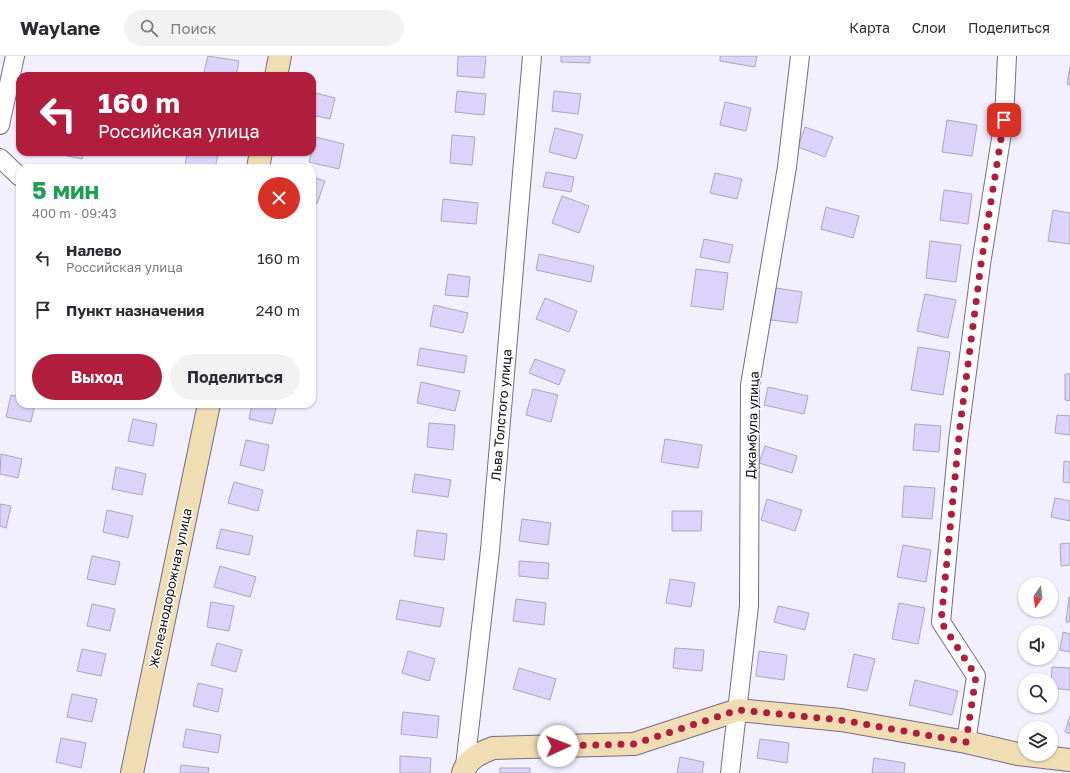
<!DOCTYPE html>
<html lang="ru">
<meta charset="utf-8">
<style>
body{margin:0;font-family:"Golos Text",sans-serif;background:#f2f2f3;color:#2b2b33;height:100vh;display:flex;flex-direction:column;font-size:15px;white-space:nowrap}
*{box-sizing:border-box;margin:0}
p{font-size:13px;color:#7c7c81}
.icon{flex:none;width:22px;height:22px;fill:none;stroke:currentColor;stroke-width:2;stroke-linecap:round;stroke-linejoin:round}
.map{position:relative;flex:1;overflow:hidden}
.sheet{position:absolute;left:16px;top:108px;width:300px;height:244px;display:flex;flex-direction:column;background:#fff;border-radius:12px;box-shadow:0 1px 3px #0004}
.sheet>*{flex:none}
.top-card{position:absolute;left:16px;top:16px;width:300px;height:84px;border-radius:12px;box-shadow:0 1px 3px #0004;background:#b01d3d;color:#fff;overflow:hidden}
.needle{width:26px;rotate:194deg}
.tools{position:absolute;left:1018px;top:521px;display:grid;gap:8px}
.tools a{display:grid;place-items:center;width:40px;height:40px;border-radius:50%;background:#fff;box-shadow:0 1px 3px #0004;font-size:20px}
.pin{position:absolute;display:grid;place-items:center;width:34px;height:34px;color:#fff;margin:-17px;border-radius:8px;box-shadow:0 2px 6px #0006}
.me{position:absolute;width:44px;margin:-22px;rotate:88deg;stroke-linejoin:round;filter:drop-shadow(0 0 3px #0008)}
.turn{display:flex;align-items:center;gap:14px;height:84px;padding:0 16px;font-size:18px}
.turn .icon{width:52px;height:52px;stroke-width:2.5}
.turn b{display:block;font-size:28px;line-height:34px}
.round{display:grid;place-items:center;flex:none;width:42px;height:42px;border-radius:21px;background:#f2f2f3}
.overview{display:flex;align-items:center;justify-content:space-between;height:68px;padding:0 16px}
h1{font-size:24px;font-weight:700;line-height:30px;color:#1e9e55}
.cta{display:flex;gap:8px;margin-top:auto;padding:8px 16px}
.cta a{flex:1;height:46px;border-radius:24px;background:#b01d3d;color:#fff;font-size:16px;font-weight:700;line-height:46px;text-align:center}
.cta a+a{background:#f2f2f3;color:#2b2b33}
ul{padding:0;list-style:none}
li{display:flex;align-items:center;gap:12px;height:52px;padding:0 16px}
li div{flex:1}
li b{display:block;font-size:15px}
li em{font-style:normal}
header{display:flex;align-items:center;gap:24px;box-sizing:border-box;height:56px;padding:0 20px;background:#fff;border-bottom:1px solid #e1e1e2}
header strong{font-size:19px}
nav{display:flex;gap:22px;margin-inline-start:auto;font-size:14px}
.search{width:280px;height:36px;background:#f2f2f3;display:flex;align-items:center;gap:10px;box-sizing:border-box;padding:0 14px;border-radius:22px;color:#7c7c81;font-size:15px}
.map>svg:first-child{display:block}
</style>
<header>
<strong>Waylane</strong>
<div class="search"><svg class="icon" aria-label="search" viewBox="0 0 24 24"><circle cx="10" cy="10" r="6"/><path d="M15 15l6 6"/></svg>Поиск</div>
<nav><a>Карта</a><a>Слои</a><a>Поделиться</a></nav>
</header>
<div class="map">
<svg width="1070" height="717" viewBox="0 0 1070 717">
<rect width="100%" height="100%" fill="#f2efff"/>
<path fill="#dbd3f9" stroke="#aba6be" d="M208,0l31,5 -3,15h-33z
M458,0h28l-2,22 -27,-2z
M561,0h29v7l-29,-1z
M720,0h37l-2,11 -35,-6z
M1070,11v18l-3,-1z
M457,35l29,3 -2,21 -29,-3z
M554,35l27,3 -3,20 -26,-3z
M312,36l23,6 -5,21 -18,-4z
M725,46l26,6 -5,23 -26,-6z
M947,64l30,5 -5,31 -30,-4z
M805,71l28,10 -8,20 -27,-10z
M555,72l28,7 -7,24 -27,-7z
M452,79l23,2 -3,28 -22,-2z
M315,81l29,7 -5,25 -30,-7z
M58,96h26l-2,7 -24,-5z
M188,96h14l16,3 -3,13h-31z
M546,116l28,5 -3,15 -28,-5z
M715,117l27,6 -5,20 -27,-6z
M312,121l13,4 -8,23 -5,-1z
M944,134l28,4 -4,30 -28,-4z
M562,140l27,10 -10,27 -27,-10z
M443,143l35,4 -2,21 -35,-3z
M826,151l33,9 -6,22 -32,-9z
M1053,154l17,3v31l-22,-3z
M704,183l29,6 -4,18 -29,-6z
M930,185l31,4 -5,37 -30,-4z
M539,198l55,12 -3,16 -55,-12z
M696,213l32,4 -5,37 -32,-4z
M448,218l22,3 -2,20 -23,-2z
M776,232l26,4 -5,31 -26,-3z
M925,238l31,6 -8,38 -31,-7z
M545,242l32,13 -8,21 -33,-13z
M434,249l34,8 -5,20 -33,-7z
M918,291l32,5 -7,43 -32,-5z
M420,292l47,8 -3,17 -47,-8z
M535,303l30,11 -6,15 -30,-12z
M1065,318h5v27l-5,-1z
M421,326l39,9 -5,20 -38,-8z
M768,331l40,9 -4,18 -40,-9z
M533,333l25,6 -7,27 -25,-7z
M11,339l9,2v7h15l-4,18 -25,-5z
M252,348h25l-5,20 -23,-5z
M1057,359l13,1v19l-15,-2z
M133,363l24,5 -4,22 -25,-5z
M429,367l26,2 -2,25 -26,-3z
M915,368l26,2 -2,26 -26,-2z
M665,383l37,6 -4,23 -37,-6z
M246,384l23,5 -5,26 -24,-6z
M765,390l32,10 -5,17 -33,-10z
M1,398l21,5 -4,19 -18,-4z
M1064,405l6,1v21l-7,-1z
M116,411l30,7 -4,21 -30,-6z
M415,418l36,6 -3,17 -36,-5z
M234,426l29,8 -5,21 -30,-8z
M904,430l31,2 -3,31 -30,-2z
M1055,442l15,3v20l-19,-4z
M767,443l35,11 -7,21 -34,-11z
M0,448l11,2 -5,22 -6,-2z
M107,454l26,6 -5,22 -25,-6z
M672,455h30l-1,20h-29z
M522,463l29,4 -3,22 -29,-4z
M221,473l32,7 -4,19 -33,-7z
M417,474l30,4 -3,26 -30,-4z
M1070,487v22l-9,1 -1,-22z
M903,489l28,5 -5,32 -29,-5z
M92,500l28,6 -5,23 -28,-6z
M519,505l30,2 -1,16 -29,-3z
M220,510l36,11 -6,20 -36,-10z
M670,523l25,4 -4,24 -25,-4z
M1069,541h1v25h-4z
M516,543l30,4 -2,22 -31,-4z
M400,544l44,8 -4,19 -44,-8z
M211,546l23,4 -5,25 -22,-4z
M899,547l26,5 -7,36 -26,-5z
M92,548l23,5 -5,22 -23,-5z
M778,550l31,7 -4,17 -31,-8z
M1063,576l7,2v18l-10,-2z
M217,587l25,7 -6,22 -25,-7z
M675,592l29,2 -2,21 -29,-3z
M82,593l24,5 -5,22 -24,-5z
M408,595l27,8 -6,22 -27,-8z
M759,595l28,4 -3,25 -28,-4z
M854,598l21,5 -8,32 -20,-4z
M1052,611l18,1v22l-19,-2z
M519,612l37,11 -6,21 -37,-11z
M915,624l43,11 -6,24 -43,-10z
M198,627l25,6 -5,23 -25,-6z
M72,638l25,5 -5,23 -25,-5z
M403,656l36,4 -2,22 -36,-4z
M1070,660v18l-5,-2z
M186,673l35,6 -3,18 -35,-6z
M61,682l25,5 -5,25 -25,-6z
M760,683l29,4 -2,20 -30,-5z
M400,700l31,2 -1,15h-30z
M680,701l24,5 -2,11h-25z
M874,702l31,5 -1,10h-32z
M181,709l28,3 -1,5h-28z
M500,712h30v5h-30z"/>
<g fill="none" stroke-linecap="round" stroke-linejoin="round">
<g stroke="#736e85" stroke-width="20">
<path id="street" d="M0,69l15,-69
M0,102l20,19
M966,686l10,-66 -35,-54 17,-181 23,-177 23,-144 3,-64
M465,710l25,-216 42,-494
M730,717l19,-167 1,-221 37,-218 13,-111"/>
</g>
<g stroke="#736e85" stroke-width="24">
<path id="secondary" d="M276,20l4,-20
M258,112l3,-16
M132,717l77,-369
M463,717c4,-14 17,-20 30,-25l141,-4 104,-34 103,10 125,22 52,12 52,6"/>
</g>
<use href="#street" stroke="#fff" stroke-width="18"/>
<use href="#secondary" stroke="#f0ddb4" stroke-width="22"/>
</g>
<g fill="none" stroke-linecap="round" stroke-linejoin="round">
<path stroke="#b01d3d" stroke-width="7" stroke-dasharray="0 12.6" d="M558,690l76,-2 104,-34 103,10 125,22 10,-66 -35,-54 19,-196 21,-162 23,-144"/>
</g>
<g text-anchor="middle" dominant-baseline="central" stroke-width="3" stroke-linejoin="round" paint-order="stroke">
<g font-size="13" fill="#0d0b14" stroke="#fff">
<text transform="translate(501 359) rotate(-85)">Льва Толстого улица</text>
<text transform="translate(752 369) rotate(-88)">Джамбула улица</text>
<text transform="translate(170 532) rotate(-78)">Железнодорожная улица</text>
</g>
</g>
</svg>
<div class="tools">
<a><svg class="needle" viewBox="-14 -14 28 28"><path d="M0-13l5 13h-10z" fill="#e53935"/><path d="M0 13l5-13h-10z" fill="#7c7c81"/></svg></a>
<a><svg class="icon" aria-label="sound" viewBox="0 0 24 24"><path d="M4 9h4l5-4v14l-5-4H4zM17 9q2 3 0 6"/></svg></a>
<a><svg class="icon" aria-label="search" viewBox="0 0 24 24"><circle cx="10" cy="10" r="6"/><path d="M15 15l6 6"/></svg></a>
<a><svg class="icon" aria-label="layers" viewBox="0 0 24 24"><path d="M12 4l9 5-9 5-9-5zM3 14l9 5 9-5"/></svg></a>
</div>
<div class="pin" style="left:1004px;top:64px;background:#d93025"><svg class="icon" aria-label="arrive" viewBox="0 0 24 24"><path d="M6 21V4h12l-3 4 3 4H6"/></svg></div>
<svg class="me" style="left:558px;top:690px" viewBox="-20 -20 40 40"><circle r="19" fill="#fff"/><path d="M0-13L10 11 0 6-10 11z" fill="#b01d3d"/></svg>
<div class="top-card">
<div class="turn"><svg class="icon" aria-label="left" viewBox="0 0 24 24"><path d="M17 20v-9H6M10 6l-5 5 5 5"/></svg><div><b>160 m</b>Российская улица</div></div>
</div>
<section class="sheet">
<div class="overview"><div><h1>5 мин</h1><p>400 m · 09:43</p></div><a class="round" style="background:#d93025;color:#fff"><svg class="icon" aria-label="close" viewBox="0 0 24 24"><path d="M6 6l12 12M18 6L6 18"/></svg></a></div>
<ul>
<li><svg class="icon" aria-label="left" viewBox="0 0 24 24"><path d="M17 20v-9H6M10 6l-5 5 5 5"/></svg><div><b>Налево</b><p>Российская улица</p></div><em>160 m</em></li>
<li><svg class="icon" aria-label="arrive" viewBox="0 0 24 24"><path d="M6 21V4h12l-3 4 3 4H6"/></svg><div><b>Пункт назначения</b></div><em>240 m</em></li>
</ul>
<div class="cta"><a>Выход</a><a>Поделиться</a></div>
</section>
</div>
